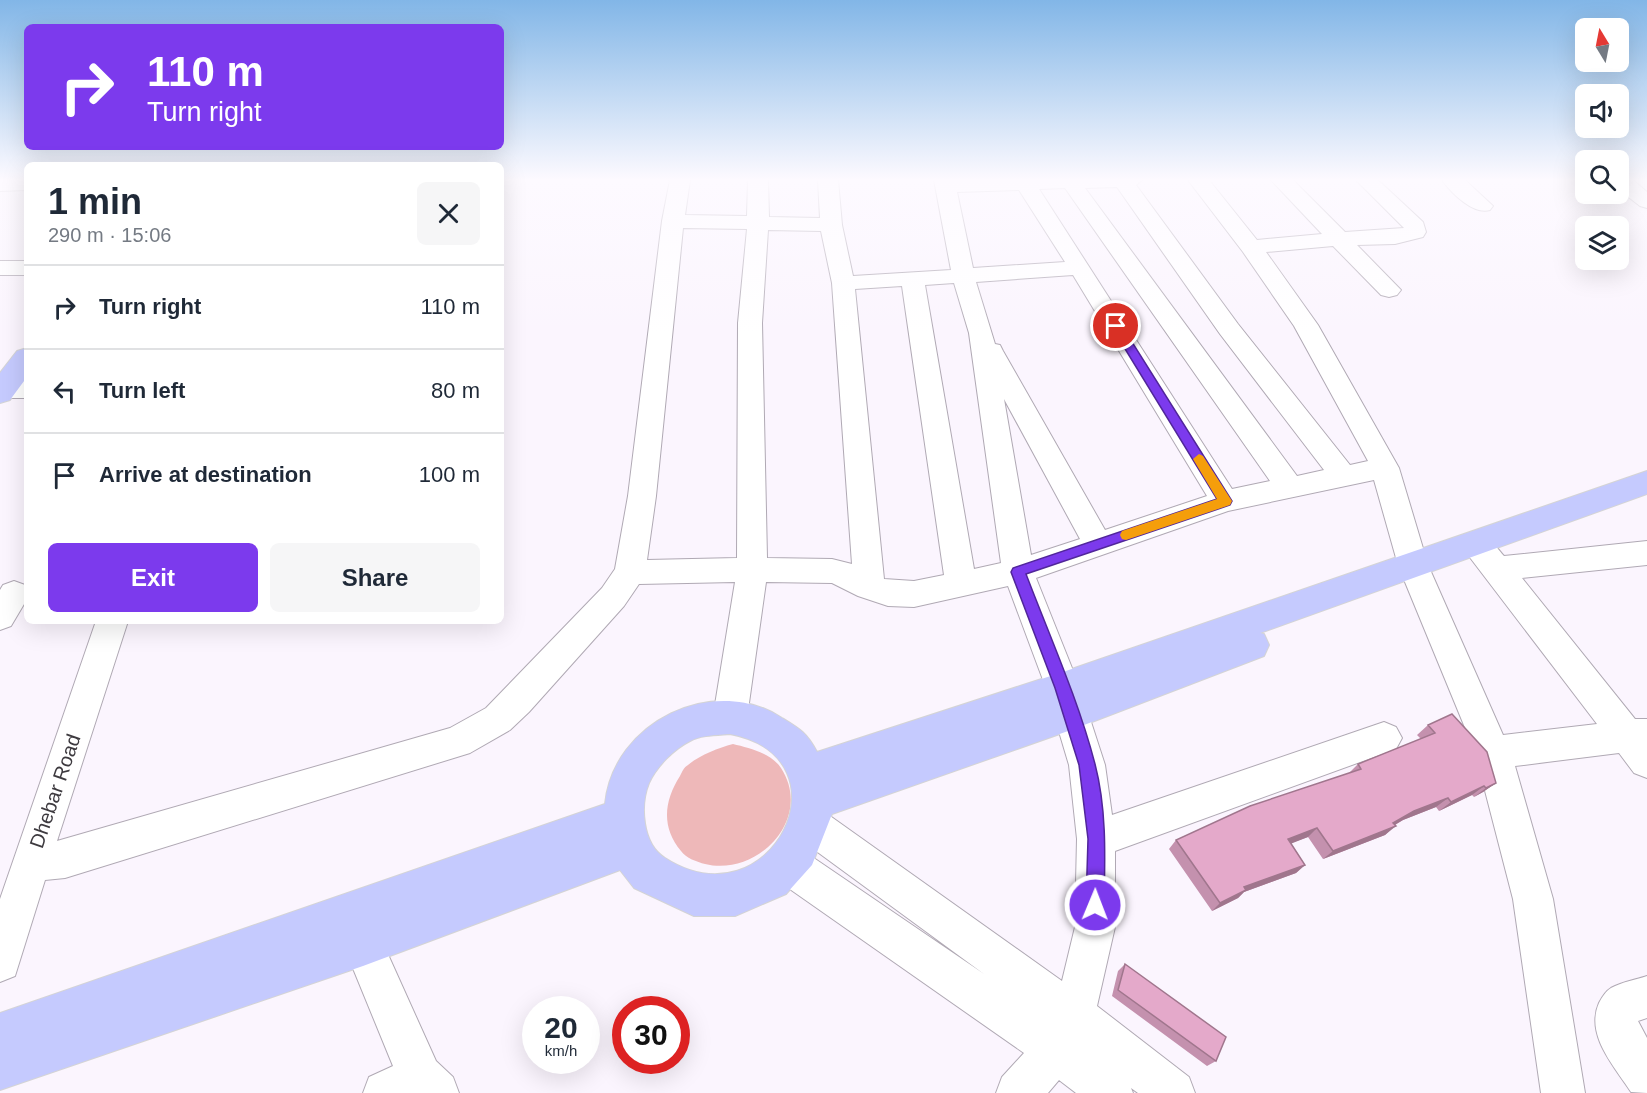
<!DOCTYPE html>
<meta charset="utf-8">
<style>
body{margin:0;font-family:Helvetica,sans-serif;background:#f6f6f7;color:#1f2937;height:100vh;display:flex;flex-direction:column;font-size:22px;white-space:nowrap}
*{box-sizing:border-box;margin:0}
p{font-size:20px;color:#747a83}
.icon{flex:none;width:33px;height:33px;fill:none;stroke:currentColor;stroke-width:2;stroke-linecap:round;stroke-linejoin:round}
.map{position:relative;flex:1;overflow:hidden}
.panel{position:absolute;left:24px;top:162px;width:480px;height:462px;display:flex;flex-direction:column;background:#fff;border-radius:9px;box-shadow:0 6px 24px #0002}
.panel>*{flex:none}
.top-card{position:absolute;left:24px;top:24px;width:480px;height:126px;border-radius:9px;box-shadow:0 6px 24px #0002;background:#7c3aed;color:#fff;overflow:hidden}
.needle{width:39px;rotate:350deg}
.controls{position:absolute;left:1575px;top:18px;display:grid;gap:12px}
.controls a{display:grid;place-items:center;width:54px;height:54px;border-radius:9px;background:#fff;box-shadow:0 6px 24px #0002;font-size:30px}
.speed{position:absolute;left:522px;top:996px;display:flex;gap:12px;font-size:30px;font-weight:700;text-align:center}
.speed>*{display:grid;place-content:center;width:78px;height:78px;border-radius:50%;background:#fff;box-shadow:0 6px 24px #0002;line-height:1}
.speed small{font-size:15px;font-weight:400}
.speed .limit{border:9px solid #d22;background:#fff;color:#111}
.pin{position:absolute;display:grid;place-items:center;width:51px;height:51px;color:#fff;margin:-26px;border:3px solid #fff;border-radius:50%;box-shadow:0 2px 6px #0007}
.me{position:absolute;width:66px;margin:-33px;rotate:1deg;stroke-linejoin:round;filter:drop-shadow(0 0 4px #0008)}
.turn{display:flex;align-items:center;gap:21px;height:126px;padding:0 24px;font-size:27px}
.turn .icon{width:78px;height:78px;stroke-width:2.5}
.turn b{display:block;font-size:42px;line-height:51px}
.round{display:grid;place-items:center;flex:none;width:63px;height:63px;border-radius:9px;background:#f6f6f7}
.overview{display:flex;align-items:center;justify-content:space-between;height:102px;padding:0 24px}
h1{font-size:36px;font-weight:700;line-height:45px}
.primary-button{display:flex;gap:12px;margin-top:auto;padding:12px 24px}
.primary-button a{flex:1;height:69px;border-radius:9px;background:#7c3aed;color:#fff;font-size:24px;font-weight:700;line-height:69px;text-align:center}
.primary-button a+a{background:#f6f6f7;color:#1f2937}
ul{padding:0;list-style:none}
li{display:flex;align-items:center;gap:18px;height:84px;padding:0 24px;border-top:2px solid #e0e1e3}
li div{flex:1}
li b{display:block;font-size:22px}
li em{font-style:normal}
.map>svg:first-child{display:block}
</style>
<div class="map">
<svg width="1647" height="1093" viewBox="0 0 1647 1093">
<rect width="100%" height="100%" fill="#fbf5fe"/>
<path fill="#eeb8b9" d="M733,744c16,4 38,9 48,24 33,51 -24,109 -76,96 -8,-2 -19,-6 -24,-13 -20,-24 -17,-50 -1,-75 2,-4 4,-9 8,-11 12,-10 30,-17 45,-21z"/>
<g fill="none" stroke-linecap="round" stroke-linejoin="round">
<g stroke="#b0a9b4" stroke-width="2">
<path id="minor" d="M0,180h27v10l-27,1z
M670,180h20l-5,35 62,1 1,-36h20l1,37 51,1 -2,-38h20l4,45 11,51 98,-6 -17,-90h208l-6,5 102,139 112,141 18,-4 -74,-135 -51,-74 -55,-72h21l48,60 65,-6 -51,-54h22l52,52 59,-4 -48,-48h22l45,42 3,10 -3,5 -28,7 -38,1 44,45 -4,5 -8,2 -8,-2 -48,-49 -67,6 52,73 81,143 29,97 75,170 94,-11 -132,-173 -4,-8 4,-8c20,-7 27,7 39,21l143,-15v24l-125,13 113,141h12v59l-13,-5 -15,-20 -104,13 38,133 32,194h-44l-28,-194 -38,-147 -77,-187 -24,-85 -146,31 -192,67 44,110 25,77 7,50 272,-93 12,5 6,11 -6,11 -281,102v76l-18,79 92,71 6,16h-57l-7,-5 2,5h-57l-17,-13 -11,13h-52l6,-16 22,-24 -250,-175 -5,-14 5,-14 14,-5 14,5 182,124 -187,-137 -6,-13 6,-13 13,-5 13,5 239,170 13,-54 2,-88 -8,-74 -23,-77 -38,-102 -94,21 -26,-1 -30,-10 -26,-13 -66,-1 -19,135 -5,11 -12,4 -12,-4 -5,-11 22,-135 -96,2 -15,22 -95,106 -19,18 -40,23 -405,125 -20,2 -30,96 -15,6v-83l96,-278h32l-71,220 393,-113 36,-20 116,-120 13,-19 13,-73 34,-275zM1117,187l103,147 104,136 -27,6 -212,-288zM1065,188l205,293 -38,8 -193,-300zM1019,190l46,72 -92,6 -16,-76zM683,228l64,1 -9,94 -1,235 -90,2 9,-64zM768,230l53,1 11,52 20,281 -20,-5 -65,-1 -5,-235zM1073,275l134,221 -102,34 -102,-179 -3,-6 -5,-1 -19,-62zM954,283l15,50 32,230 -27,6 -49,-284zM902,286l42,289 -30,6 -30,-2 -29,-290zM1004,399l76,140 -49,16z
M1442,180h23l28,26 -3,4c-16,5 -38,-16 -48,-30z
M1618,180h15l14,12v16l-7,-2 -22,-17z
M0,261h27v14h-27z
M27,380v18h-27v-16z
M14,581l11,4 2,14 -16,27 -11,4v-40l3,-5z
M363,924l14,6 59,131 17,16 6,16h-96l6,-16 24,-11 -50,-122 6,-14z
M1647,976v42l-9,3 9,17v55l-16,-1c-17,-26 -46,-57 -32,-89 3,-6 7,-12 12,-15 11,-6 24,-8 36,-12z"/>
</g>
<g stroke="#d4d4d5" stroke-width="2">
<path id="major" d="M27,348v29l-17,23 -10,3v-30l17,-22z
M1647,471v23l-387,139 4,1 5,11 -5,11 -193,74 -239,84 -20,51 -26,29 -51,22h-41l-60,-28 -14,-18 -257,96 -363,124v-77l605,-209c8,-82 109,-131 177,-86 18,11 25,15 35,34l246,-80zM730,734c124,24 41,192 -65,124 -23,-14 -25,-53 -16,-75 8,-17 25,-34 41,-42 11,-6 27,-6 40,-7z"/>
</g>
<use href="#minor" fill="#fff" fill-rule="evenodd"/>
<use href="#major" fill="#c5cafe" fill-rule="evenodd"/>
</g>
<path fill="#c491ae" d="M1428,725l68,58 -13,9 -9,5 -2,-2 -33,16 -3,-4 -33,13 -8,5 -10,10 -62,24 -15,-22 -17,6 14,22 -9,8 -52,19 -6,6 -26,13 -43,-62 7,-9 173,-67 9,-9 63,-25 -4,-4z
M1125,964l91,97 -9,5 -95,-70 6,-25z"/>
<path fill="#a0768d" d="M1496,783l-13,9 -9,5 12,-9z
M1484,786l-12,9 -33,16 12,-9z
M1448,798l-12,9 -33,13 -17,10 10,-4 -11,9 -62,24 10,-8 60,-28 21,-12z
M1317,828l-9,9 -28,11 8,-9z
M1305,865l-9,8 -52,19 -6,6 -26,13 8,-8 24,-16z"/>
<path fill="#e4a9ca" stroke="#a0768d" stroke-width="1.5" d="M1452,714l35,38 9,31 -10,5 -2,-2 -33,16 -3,-4 -34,13 -21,12 3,3 -63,25 -16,-23 -29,11 17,26 -61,22 2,3 -26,13 -44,-63 74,-34 111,-37 -3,-5 77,-31 -7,-8z
M1125,964l101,73 -10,24 -98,-71z"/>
<linearGradient id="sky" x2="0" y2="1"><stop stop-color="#82b6e7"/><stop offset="0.54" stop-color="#fdfaff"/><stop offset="1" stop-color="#fdfaff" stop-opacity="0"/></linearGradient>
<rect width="1647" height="333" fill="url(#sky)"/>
<path fill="#7c3aed" stroke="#51269a" stroke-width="1.5" d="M1116,323l6,3 110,175 -2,4 -204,69c24,63 52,125 69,190 12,46 10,95 9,141l-2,7 -7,2 -6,-2 -3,-7 2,-66 -9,-74 -24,-77 -44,-116 2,-4 204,-69 -106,-173z"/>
<path fill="#f59e0b" d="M1199,454l4,2 27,42 2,3 -2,4 -104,35 -4,-1 -2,-4 2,-4 95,-32 -24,-40z"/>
<g text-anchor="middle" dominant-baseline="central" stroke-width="6" stroke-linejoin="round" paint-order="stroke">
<g font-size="20" fill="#3d3a3f" stroke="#fff">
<text transform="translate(55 791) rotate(-71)">Dhebar Road</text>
</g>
</g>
</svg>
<div class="controls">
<a><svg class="needle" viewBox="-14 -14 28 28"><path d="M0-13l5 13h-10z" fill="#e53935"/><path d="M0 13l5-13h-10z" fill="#747a83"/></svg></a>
<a><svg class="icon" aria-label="sound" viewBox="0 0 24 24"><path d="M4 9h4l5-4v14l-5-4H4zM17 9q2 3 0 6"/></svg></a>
<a><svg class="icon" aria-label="search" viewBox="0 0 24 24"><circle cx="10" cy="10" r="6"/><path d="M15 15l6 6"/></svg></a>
<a><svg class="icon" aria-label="layers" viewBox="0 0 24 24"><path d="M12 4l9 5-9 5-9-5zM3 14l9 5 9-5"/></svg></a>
</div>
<div class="speed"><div>20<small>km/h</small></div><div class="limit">30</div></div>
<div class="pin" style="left:1116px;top:326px;background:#d93025"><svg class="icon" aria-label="arrive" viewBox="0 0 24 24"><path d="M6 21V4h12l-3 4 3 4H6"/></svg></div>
<svg class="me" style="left:1095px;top:905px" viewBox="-20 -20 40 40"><circle r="17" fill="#7c3aed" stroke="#fff" stroke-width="3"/><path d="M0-11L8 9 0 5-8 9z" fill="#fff"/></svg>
<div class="top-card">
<div class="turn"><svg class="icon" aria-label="right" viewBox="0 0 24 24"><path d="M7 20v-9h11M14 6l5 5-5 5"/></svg><div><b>110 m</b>Turn right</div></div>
</div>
<section class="panel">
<div class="overview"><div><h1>1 min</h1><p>290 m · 15:06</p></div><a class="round"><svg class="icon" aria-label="close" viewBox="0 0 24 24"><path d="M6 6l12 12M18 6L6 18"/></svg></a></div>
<ul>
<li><svg class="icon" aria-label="right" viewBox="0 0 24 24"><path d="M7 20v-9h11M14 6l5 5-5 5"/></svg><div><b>Turn right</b></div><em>110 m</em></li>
<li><svg class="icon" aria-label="left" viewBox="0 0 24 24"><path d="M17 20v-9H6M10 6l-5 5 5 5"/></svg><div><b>Turn left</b></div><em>80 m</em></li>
<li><svg class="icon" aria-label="arrive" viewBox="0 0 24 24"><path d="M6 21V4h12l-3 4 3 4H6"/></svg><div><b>Arrive at destination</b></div><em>100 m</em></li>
</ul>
<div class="primary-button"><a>Exit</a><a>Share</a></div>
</section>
</div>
